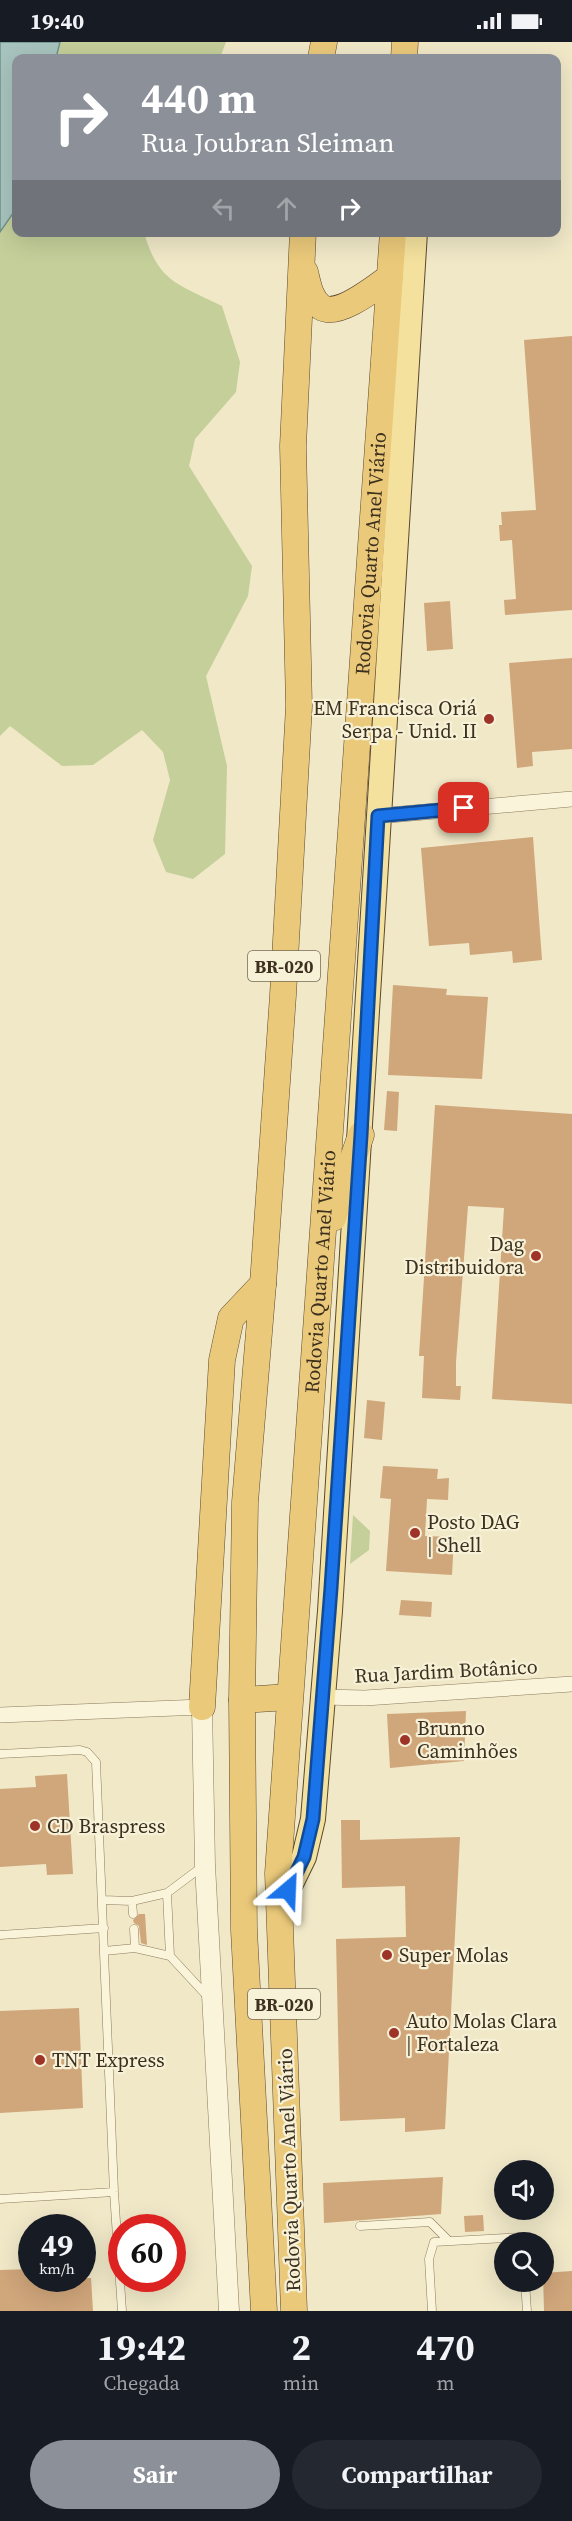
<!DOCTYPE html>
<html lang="pt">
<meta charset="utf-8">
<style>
body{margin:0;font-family:"Source Serif 4",serif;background:#242831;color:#f1f3f6;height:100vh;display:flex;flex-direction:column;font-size:22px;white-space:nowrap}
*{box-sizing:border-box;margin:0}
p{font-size:20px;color:#9ea1a6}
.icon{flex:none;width:33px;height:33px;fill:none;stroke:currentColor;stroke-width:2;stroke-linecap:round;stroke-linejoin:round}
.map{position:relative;height:2269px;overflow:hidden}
.drawer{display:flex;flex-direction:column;background:#171b24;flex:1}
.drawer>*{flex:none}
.top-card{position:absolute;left:12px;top:12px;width:549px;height:183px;border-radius:12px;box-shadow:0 6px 24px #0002;background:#8c9099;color:#fff;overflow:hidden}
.buttons{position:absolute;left:494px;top:2118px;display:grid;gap:12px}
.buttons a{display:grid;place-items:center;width:60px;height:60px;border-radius:50%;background:#171b24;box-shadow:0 6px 24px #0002;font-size:30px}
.speed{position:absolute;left:18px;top:2172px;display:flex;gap:12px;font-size:30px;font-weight:700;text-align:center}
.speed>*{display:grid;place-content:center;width:78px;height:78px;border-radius:50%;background:#171b24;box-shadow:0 6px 24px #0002;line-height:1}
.speed small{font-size:15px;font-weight:400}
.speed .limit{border:9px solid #d22;background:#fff;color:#111}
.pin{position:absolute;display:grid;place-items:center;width:51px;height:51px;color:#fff;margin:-26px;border-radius:12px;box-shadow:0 3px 9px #0006}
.me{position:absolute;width:66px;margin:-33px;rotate:26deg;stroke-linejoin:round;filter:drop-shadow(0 0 4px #0008)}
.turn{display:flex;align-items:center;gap:21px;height:126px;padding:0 30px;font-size:27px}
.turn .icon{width:78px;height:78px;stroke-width:2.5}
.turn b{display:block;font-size:42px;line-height:51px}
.lanes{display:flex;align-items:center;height:57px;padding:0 30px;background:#0003;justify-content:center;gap:30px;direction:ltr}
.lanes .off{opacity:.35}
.eta{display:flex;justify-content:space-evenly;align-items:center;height:102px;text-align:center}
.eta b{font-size:36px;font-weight:700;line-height:42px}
.primary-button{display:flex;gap:12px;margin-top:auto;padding:12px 30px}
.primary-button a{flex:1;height:69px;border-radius:36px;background:#8c9099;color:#fff;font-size:24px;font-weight:700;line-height:69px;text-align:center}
.primary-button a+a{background:#242831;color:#f1f3f6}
.status{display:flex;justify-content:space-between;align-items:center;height:42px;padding:0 30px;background:#171b24;direction:ltr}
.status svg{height:16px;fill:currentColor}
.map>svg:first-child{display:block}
</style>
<div class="status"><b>19:40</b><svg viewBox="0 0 49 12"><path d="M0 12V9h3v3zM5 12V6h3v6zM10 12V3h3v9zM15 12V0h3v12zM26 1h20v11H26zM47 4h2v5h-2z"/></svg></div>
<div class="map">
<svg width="572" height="2269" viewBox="0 0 572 2269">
<rect width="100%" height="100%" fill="#f0e8c7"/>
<path fill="#c4cf9a" d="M60,0h166l-6,16h-164z
M16,167v23l128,1c15,50 34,51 78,73l18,56 -4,30 -41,47 -6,27 63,100 -4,30 -42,80 21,90 -2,88 -32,25 -27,-7 -13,-32 17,-60 -7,-28 -21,-22 -49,35 -31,1 -52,-40 -10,10v-504z
M353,1473l17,16 -1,19 -19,14z"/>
<path fill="#a8c4be" stroke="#6e938d" stroke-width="1.5" d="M0,0h60l-4,16h-40v151l-16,23z"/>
<path fill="#d0a67b" d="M572,294v274l-67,5 -1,-15 12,-1 -4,-59 -12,1 -1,-16h3l-1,-13 35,-2 -12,-170z
M450,559l3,48 -26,2 -3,-48z
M572,616v91l-40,3 1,14 -16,2 -8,-105z
M533,795l9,123 -29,3 -1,-12 -42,4 -1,-12 -40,3 -8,-98z
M393,943l54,4 -1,6 42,2 -6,82 -94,-4z
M387,1049l12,1 -2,39 -13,-1z
M435,1063l137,9v290l-80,-5 12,-191 -36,-2 -12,156v24h5l-1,14 -38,-2 2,-42h-5z
M367,1358l18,2 -3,38 -18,-2z
M383,1424l55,3 -1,10 12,-1 -1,22 -21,-1 -2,37 29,1 -2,38 -66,-4 5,-72 -11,-1z
M401,1558l31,2 -1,15 -32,-2z
M466,1669l-2,50 -74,7 -3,-54z
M67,1732l6,100 -26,1 -1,-11 -46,3v-78l36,-2 -1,-11z
M341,1778h19v20l100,-3 -15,292 -40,3v-14l-65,3 -4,-182 70,-2 -1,-51 -63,2z
M139,1872h6l2,31 -6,-2 -2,-17 -5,-3 -1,-3z
M79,1966l4,100 -83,5v-102z
M443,2135l-2,37 -117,9 -1,-40z
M483,2173l1,16 -19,1 -1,-16z
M32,2227v9h59l2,33h-93v-41z
M572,2229v40h-28l-1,-38z"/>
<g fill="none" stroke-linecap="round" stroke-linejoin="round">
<g stroke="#8d7a5b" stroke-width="9">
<path id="service" d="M0,1712l80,-4 7,2 9,10 18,430 8,119
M167,1851l3,63
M102,1858l30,1
M133,1872l-1,-13 35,-8 36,-27
M134,1887l1,19
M0,1893l104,-7
M104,1909l31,-3 35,8 38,41
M0,2157l114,-7
M360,2184l70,-4 19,19
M525,2240l2,29
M432,2269l-3,-52 5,-17 89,-5v5"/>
</g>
<g stroke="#8d7a5b" stroke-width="16">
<path id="minor" d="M378,774l194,-17
M322,1655l43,1 207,-14
M0,1673l202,-8"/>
</g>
<g stroke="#8d7a5b" stroke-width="21">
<path id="tertiary" d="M202,1665l3,158 24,446"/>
</g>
<g stroke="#5b482f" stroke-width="26">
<path id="primary" d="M280,1864l24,-49 9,-38 17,-208 85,-1379"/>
</g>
<g stroke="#5b482f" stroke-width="27">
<g id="trunk">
<path d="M321,16l3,-16"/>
<path d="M404,16l1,-16"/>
<path d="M305,230c3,12 5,27 16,35 17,11 55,-20 69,-30"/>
<path d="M333,1176l28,-83"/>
<path d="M242,1658l47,-3"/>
<path d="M202,1665l20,-347 9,-42 32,-34"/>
<path d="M264,2269l-20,-381 -2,-230 3,-198 18,-218 20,-289 16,-289 -6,-260 10,-214"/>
<path id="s1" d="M294,2269l-16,-438 115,-1641"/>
</g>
</g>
<use href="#service" stroke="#faf4db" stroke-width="8"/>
<use href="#minor" stroke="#faf4db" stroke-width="15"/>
<use href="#tertiary" stroke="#faf4db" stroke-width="20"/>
<use href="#primary" stroke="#f4e19e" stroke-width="24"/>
<use href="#trunk" stroke="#eac97a" stroke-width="26"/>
</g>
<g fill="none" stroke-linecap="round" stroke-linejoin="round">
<g stroke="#114b97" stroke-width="15">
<path id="route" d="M288,1848l16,-33 9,-38 18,-231 30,-453 17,-319 86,-8"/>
</g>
<use href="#route" stroke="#1a73e8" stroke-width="10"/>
</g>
<g fill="#9e3328" stroke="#f7f1d7" stroke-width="2">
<circle cx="489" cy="677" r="6"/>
<circle cx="536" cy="1214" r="6"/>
<circle cx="415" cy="1491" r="6"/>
<circle cx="405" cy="1698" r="6"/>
<circle cx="35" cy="1784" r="6"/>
<circle cx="387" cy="1913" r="6"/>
<circle cx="394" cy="1991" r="6"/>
<circle cx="40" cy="2018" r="6"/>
</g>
<g text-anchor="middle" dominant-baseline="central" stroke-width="4.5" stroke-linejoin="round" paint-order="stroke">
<g fill="#f7f1d7" stroke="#756a56" stroke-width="1.5">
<rect x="248" y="909" width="72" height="30" rx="4.5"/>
<rect x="248" y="1947" width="72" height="30" rx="4.5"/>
</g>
<g font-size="18" font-weight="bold" fill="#3d301f">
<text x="284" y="924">BR-020</text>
<text x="284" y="1962">BR-020</text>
</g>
<g font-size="20" fill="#3d301f" stroke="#f7f1d7">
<text stroke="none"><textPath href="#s1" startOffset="1761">Rodovia Quarto Anel Viário</textPath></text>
<text stroke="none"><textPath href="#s1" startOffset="1041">Rodovia Quarto Anel Viário</textPath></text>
<text transform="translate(446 1629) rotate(-3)">Rua Jardim Botânico</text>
<text transform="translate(289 2128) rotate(-92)">Rodovia Quarto Anel Viário</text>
</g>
<g font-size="20" fill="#3d301f" stroke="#f7f1d7" text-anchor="start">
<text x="477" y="666" text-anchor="end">EM Francisca Oriá<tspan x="477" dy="23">Serpa - Unid. II</tspan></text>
<text x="524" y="1202" text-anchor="end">Dag<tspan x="524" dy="23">Distribuidora</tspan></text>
<text x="427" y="1480">Posto DAG<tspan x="427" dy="23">| Shell</tspan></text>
<text x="417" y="1686">Brunno<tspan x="417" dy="23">Caminhões</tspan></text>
<text x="47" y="1784">CD Braspress</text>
<text x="399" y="1913">Super Molas</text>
<text x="406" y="1979">Auto Molas Clara<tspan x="406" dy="23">| Fortaleza</tspan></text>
<text x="52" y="2018">TNT Express</text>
</g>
</g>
</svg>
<div class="buttons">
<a><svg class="icon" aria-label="sound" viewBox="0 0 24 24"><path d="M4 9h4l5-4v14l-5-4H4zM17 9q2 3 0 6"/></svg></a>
<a><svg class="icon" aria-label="search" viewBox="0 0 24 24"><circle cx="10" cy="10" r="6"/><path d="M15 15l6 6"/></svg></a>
</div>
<div class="speed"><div>49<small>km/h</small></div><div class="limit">60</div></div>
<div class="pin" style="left:464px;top:766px;background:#d93025"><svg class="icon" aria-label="arrive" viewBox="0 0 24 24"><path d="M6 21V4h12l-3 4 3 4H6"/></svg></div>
<svg class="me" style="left:288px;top:1848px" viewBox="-20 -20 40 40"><path d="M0-17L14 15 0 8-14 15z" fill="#1a73e8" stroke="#fff" stroke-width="4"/></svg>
<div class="top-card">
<div class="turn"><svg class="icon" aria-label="right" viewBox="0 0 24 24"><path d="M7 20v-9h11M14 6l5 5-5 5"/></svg><div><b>440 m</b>Rua Joubran Sleiman</div></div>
<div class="lanes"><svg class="icon off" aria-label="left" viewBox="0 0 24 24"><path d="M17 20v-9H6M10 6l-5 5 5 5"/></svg><svg class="icon off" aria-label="ahead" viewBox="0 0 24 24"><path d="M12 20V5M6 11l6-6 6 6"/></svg><svg class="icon" aria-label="right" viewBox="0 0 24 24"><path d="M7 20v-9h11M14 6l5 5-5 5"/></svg></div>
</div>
</div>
<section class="drawer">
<div class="eta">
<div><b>19:42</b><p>Chegada</p></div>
<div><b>2</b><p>min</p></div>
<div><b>470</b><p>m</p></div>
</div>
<div class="primary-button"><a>Sair</a><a>Compartilhar</a></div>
</section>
